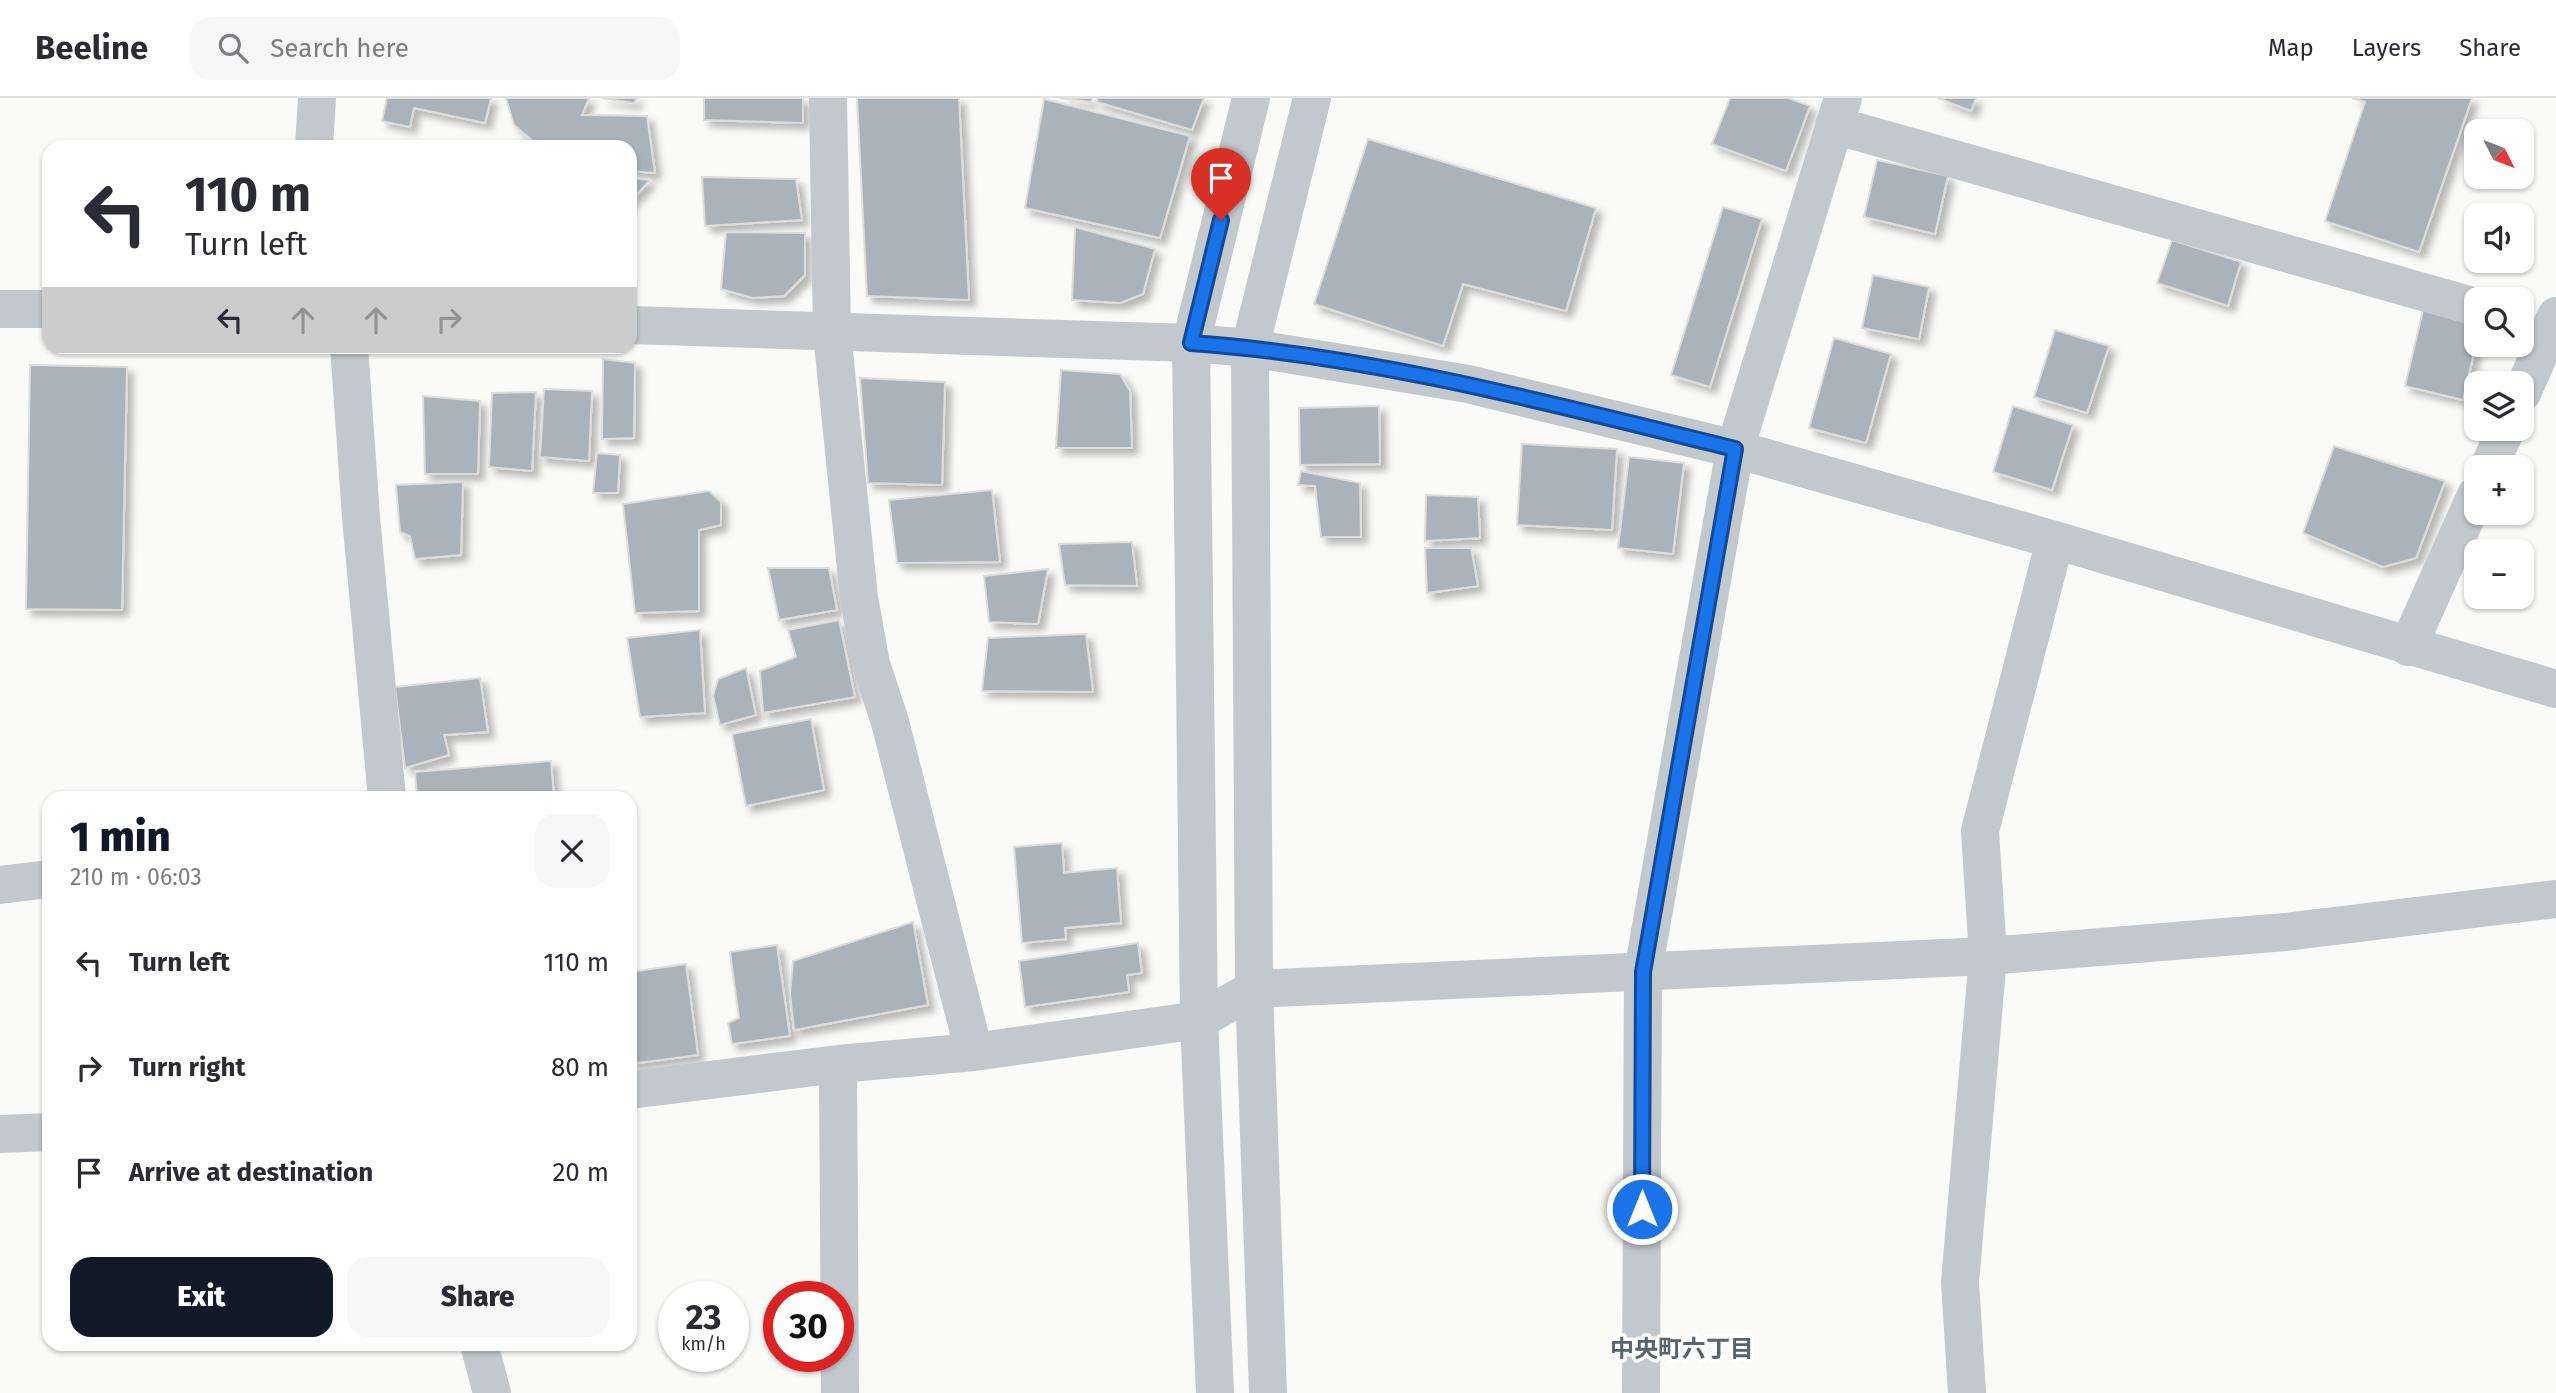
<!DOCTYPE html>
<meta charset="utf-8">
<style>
body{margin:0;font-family:"Fira Sans","Noto Sans JP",sans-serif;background:#f7f7f7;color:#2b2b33;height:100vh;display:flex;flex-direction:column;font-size:26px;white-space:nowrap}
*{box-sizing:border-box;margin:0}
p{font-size:23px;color:#7c7c81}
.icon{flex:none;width:38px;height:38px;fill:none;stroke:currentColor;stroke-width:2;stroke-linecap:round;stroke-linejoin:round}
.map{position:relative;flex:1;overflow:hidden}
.side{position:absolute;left:42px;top:693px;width:595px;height:560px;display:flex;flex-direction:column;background:#fff;border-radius:21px;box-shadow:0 2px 5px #0004}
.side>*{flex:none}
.guide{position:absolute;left:42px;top:42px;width:595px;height:214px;border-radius:21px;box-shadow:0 2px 5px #0004;background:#fff;color:#2b2b33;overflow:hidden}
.needle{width:46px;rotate:132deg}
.controls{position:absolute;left:2464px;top:21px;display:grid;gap:14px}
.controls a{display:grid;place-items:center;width:70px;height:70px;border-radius:14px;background:#fff;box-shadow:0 2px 5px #0004;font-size:35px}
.speed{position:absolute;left:658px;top:1183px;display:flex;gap:14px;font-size:35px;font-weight:700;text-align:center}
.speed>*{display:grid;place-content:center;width:91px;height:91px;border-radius:50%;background:#fff;box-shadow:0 2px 5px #0004;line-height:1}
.speed small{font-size:18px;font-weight:400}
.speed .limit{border:10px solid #d22;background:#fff;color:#111}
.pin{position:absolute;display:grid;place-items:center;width:60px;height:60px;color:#fff;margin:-72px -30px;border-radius:50% 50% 50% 0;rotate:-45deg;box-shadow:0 0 7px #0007}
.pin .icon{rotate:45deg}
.me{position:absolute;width:77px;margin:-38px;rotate:0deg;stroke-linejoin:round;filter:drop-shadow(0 0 5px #0008)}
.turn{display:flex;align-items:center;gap:24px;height:147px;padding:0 28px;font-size:32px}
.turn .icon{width:91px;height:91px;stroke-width:2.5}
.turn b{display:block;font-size:49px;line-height:60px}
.lanes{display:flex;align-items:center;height:66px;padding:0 28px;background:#0003;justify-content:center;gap:35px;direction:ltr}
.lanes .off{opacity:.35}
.round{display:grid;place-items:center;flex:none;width:74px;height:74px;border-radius:21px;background:#f7f7f7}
.summary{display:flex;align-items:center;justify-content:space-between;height:119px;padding:0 28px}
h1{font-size:42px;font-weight:800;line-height:52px;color:#111827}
.primary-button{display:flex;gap:14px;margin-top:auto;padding:14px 28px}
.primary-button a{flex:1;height:80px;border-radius:21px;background:#111827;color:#fff;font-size:28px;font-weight:800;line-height:80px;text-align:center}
.primary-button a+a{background:#f7f7f7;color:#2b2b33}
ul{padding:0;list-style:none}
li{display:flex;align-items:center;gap:21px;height:105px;padding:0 28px}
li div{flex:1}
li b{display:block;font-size:26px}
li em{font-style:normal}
header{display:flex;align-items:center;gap:42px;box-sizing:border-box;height:98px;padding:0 35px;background:#fff;border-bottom:2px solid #e1e1e2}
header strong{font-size:33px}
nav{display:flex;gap:38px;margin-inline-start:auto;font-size:24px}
.search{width:490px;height:63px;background:#f7f7f7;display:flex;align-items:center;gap:18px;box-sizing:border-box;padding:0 24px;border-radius:21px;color:#7c7c81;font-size:26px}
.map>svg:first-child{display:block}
</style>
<header>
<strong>Beeline</strong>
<div class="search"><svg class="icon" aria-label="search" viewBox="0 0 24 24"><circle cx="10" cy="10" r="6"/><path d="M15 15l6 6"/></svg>Search here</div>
<nav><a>Map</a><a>Layers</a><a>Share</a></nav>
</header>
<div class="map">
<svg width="2556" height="1295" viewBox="0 0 2556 1295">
<defs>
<filter id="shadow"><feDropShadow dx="6" dy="6" stdDeviation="3.5" flood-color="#0004"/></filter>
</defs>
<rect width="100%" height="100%" fill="#fafaf8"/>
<path fill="#aab3b9" stroke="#dcdcda" stroke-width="2" filter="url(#shadow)" d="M387,0h104l-6,25 -71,-15 -4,19 -28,-6z
M506,0h83l-7,17 65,1 8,57 -25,-2v-24h-90l-26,-22z
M602,0h35l-3,5z
M704,0h99v25l-99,-3z
M857,0h102l10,202 -102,-4z
M1060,0h32l-1,4z
M1098,0h106l-12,32 -95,-28z
M1730,0h58l22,8 -24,65 -74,-27z
M1938,0h38l-5,13z
M2352,0h120l-53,154 -94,-31 40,-119z
M1044,1l146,37 -30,102 -135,-30z
M1368,41l228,69 -30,103 -103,-27 -20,62 -129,-42z
M1877,62l71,16 -13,58 -71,-17z
M702,79l94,2 6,41 -97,6z
M630,80l20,2 -20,22z
M1723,109l39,12 -52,168 -39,-12z
M1075,129l80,22 -12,45 -23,9 -48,-3z
M726,134l79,1v42l-21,21 -31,2 -32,-9z
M2172,142l69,22 -13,44 -71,-23z
M1873,177l56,12 -10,52 -57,-11z
M2424,208l52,12v26l-13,56 -58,-14z
M2055,232l54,16 -22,67 -53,-16z
M1834,240l57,16 -25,89 -57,-15z
M603,261l32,4 -1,75 -32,1z
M30,267l97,2 -5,243 -96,-1z
M1061,272l59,4 10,17 2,57h-76z
M860,280l85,4 -3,103 -74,-2z
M544,291l48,2 -3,70 -49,-4z
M536,294l-4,79 -43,-4 3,-74z
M423,298l57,5 -2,73h-53z
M1379,308l1,58 -80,1 -1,-57z
M2013,308l60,19 -21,65 -59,-18z
M1522,346l95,5 -5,81 -95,-5z
M2334,348l111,35 -29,77 -33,9 -80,-34z
M597,355l23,2 -2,38h-25z
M1629,359l55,6 -11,91 -55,-6z
M1301,373l59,12 1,54h-40l-6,-51 -17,-1z
M463,384l-2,73 -46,4 -5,-23 -10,-4 -4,-47z
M992,392l8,72 -103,1 -8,-63z
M709,393l12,11v23l-22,5v81l-64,2 -12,-109z
M1426,397l52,2 2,41 -55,3z
M1132,444l5,44 -72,-1 -6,-41z
M1425,450h46l7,38 -51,7z
M768,470h61l8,42 -58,10z
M1048,471l-10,55 -49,-2 -5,-46z
M839,522l16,77 -92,16 -3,-42 36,-14 -8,-27z
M700,532l5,83 -65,4 -13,-79z
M1086,536l7,58 -111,-1 6,-53z
M746,570l10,47 -36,10 -7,-29 5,-17z
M480,580l8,54 -44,3 5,20 -44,13 -10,-81z
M811,621l13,71 -78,16 -14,-72z
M551,663l3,37h-137l-2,-26z
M1062,745l2,30 53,-5 4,55 -56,5 1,11 -44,4 -8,-96z
M913,824l15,83 -134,25 -4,-36 3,-33z
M1138,845l4,30 -15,2 2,17 -104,15 -6,-46z
M777,847l13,91 -58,8 -4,-21 11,-5 -9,-66z
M686,866l12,91 -68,9v-92z"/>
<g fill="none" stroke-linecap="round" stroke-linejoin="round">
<path stroke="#c3c8cc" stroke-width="38" d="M828,0l4,235 27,265 12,66 19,58 84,330
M1834,27l642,182
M314,49l3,-49
M0,211h49
M630,227l561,18 59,5 218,36 267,65 320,91 501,149
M349,248l12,171 26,281
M2522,295l34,-77
M2489,369l17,-38
M2408,549l68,-152
M0,787l49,-6
M838,966l2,329
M630,992l208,-26 136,-12 225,-32 55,-31 734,-33 298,-24 270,-33
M0,1036l49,-2
M479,1246l13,49
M1215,1295l-16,-373 -8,-677 60,-245
M1268,1295l-14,-404 -4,-641 62,-250
M1641,1295l2,-421 92,-523 108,-351
M1967,1295l-7,-111 28,-326 -8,-125 75,-291"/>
</g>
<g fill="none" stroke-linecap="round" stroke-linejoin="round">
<g stroke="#114b97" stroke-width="18">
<path id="route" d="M1221,122l-30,123c185,13 365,62 544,106l-92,523 -1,237"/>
</g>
<use href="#route" stroke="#1a73e8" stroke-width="12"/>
</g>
<g text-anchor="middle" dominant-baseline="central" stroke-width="7" stroke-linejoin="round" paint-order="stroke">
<g font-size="24" font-weight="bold" fill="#57646e" stroke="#fff">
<text x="1682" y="1251">中央町六丁目</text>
</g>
</g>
</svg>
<div class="controls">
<a><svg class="needle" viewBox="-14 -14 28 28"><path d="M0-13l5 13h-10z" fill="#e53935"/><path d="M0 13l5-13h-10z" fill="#7c7c81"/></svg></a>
<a><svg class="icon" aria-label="sound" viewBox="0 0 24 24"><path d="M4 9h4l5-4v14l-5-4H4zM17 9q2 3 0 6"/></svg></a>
<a><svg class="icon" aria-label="search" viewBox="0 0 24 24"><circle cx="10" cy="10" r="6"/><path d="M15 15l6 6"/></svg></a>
<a><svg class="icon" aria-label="layers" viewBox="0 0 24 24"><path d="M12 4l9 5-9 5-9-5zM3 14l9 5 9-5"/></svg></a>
<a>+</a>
<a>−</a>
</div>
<div class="speed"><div>23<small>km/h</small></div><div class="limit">30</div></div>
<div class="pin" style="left:1221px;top:122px;background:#d93025"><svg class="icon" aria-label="arrive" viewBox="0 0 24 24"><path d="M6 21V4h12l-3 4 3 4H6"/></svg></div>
<svg class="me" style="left:1642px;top:1111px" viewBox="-20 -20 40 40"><circle r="17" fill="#1a73e8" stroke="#fff" stroke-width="3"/><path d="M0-11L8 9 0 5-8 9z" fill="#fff"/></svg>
<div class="guide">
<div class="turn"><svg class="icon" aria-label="left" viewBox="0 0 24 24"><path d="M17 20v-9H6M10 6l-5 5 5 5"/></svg><div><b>110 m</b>Turn left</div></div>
<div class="lanes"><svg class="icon" aria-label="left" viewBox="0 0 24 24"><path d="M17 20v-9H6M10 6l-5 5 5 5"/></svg><svg class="icon off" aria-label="ahead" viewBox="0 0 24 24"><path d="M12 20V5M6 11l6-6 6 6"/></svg><svg class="icon off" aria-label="ahead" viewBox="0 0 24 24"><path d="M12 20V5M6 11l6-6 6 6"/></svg><svg class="icon off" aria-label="right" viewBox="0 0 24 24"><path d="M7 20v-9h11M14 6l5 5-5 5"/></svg></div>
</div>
<section class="side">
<div class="summary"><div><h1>1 min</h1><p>210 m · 06:03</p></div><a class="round"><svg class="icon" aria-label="close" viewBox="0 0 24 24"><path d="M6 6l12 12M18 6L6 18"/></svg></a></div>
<ul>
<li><svg class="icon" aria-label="left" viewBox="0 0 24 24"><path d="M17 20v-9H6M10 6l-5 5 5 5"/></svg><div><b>Turn left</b></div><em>110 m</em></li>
<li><svg class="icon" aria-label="right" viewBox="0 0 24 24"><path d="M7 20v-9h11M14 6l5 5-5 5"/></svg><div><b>Turn right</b></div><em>80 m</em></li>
<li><svg class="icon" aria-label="arrive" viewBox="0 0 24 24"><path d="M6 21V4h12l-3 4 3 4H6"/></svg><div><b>Arrive at destination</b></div><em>20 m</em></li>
</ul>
<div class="primary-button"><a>Exit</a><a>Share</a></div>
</section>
</div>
